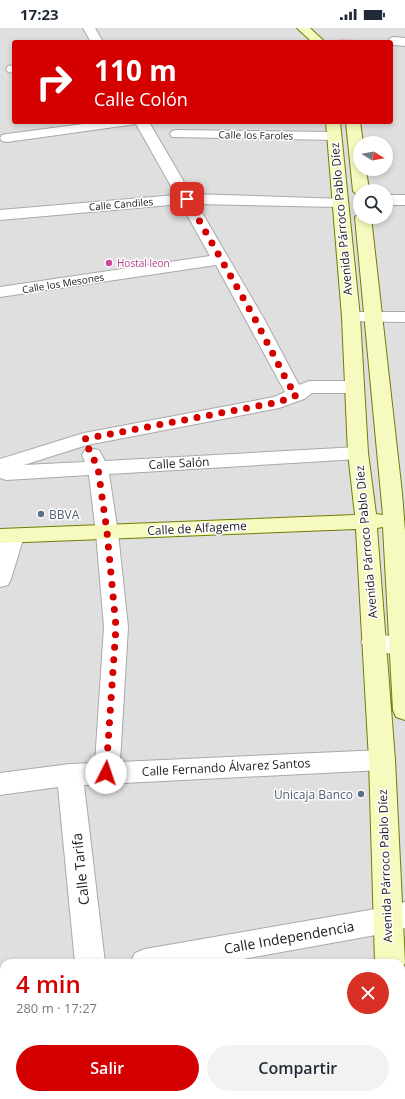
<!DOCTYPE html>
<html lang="es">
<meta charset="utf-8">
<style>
body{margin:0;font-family:"Open Sans",sans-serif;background:#f2f2f3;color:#1f2937;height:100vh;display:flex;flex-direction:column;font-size:15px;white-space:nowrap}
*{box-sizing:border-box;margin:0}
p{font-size:13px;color:#747a83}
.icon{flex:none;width:22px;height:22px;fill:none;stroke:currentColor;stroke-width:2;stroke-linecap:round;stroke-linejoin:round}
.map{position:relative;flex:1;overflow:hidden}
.side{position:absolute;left:0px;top:931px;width:405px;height:140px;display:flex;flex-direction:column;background:#fff;border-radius:12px 12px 0 0;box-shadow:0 2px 6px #0003}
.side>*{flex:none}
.banner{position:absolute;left:12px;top:12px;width:381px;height:84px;border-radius:4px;box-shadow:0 2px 6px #0003;background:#d40000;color:#fff;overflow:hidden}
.needle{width:26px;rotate:101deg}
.fabs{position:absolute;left:353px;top:108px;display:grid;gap:8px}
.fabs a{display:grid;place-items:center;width:40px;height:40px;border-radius:50%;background:#fff;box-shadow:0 2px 6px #0003;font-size:20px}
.pin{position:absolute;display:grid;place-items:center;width:34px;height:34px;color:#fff;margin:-17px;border-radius:8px;box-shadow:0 2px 6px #0006}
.me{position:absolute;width:44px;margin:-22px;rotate:4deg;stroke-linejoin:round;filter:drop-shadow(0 0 3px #0008)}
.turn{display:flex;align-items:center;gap:14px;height:84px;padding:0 16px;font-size:18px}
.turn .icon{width:52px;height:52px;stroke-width:2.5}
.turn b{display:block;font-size:28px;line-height:34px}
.round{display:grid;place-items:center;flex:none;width:42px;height:42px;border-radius:21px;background:#f2f2f3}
.overview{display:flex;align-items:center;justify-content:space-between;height:68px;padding:0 16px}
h1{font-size:24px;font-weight:600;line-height:30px;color:#d40000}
.cta{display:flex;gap:8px;margin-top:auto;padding:8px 16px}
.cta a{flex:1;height:46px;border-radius:24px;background:#d40000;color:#fff;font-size:16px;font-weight:600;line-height:46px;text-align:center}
.cta a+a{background:#f2f2f3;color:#1f2937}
.status{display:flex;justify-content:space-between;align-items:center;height:28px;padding:0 20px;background:#fff;direction:ltr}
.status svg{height:11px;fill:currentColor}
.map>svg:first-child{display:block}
</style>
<div class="status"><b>17:23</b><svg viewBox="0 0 49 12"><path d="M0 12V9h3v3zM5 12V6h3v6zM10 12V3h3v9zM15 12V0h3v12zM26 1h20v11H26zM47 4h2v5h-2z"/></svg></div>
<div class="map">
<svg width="405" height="1071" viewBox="0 0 405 1071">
<rect width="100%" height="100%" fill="#f2efe9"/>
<path fill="#e0dfdf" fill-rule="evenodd" d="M0,0h405v1071h-405zM14,14h377v80h-377zM360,115h26v26h-26zM360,163h26v26h-26zM4,935h397v132h-397z"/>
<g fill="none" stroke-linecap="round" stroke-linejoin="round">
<g stroke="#a9a9a9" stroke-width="2">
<path id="street" d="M83,0h12l8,14h-12z
M394,9l11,1v8l-11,-1 -6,-3 2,-4z
M14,37v8l-6,-1 -2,-3 2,-3z
M98,94h51l42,72 153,5 3,3 -3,3 -5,2 -142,-3 67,115 35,66 10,-4h46l7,2 2,4 -2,4 -7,2h-43l-8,6 -25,9 -192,37 -63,20 61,-3 -3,-7 3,-5 7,-1 7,1 6,11 253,-14 7,1 3,5 -3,5 -7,1 -249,15 9,59 10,94 -8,135 262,-12 9,3 4,7 -4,7 -9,3 -298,15 21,178h-30l-17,-176 -58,8v-22l70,-9 25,-1 9,-136 -8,-94 -7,-58 -83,5 -6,-2v-19l84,-26 190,-36 11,-5 -69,-127 -216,32v-10l210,-31 -29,-52 -181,16v-10l176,-15 -40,-71 -129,18 -5,-1 -2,-3 2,-3 5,-1z
M177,102l157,2 5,1 2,3 -2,3 -5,1 -162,-3 -2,-3 2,-3z
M386,167h19v10h-19z
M351,284h54v10l-60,-1 -3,-4 3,-4z
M13,501l8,2 3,5 -13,43 -3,6 -8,2v-44l5,-12z
M373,605l32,6v18l-40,-9 -4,-6 4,-6z
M405,874v26l-18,5 -166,30h-91l5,-10 10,-4 242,-42z
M4,955v28l-4,1v-28z"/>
</g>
<g stroke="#707d05" stroke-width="2">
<path id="secondary" d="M297,0h13l15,14h-13z
M326,94h14l20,195 8,136 8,61 7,1 -28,-298 5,-4v4h11l31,276 3,38v189l-9,-3 -3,-7 -10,-183 -6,1 18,232 10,203 -4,8v-8h-26l-6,-203 -13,-231 -356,14v-14l355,-14 -7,-62 -6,-136z
M346,94h14l3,21h-3v26h6l3,22h-9v4l-4,-1 -3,-3z
M401,1052l4,1v18h-21v-4h17z"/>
</g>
<path stroke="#fa8072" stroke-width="1.5" stroke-dasharray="1.5 1.5" stroke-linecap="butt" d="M339,12l35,1"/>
<use href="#street" fill="#fff" fill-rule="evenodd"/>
<use href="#secondary" fill="#f7fabf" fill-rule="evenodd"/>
</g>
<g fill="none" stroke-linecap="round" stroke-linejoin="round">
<path stroke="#d40000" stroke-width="7" stroke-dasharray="0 12.6" d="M106,745l10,-146 -9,-95 -9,-64 -14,-29 195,-37 18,-7 -8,-10 -34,-66 -68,-120"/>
</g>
<circle fill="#d1479c" stroke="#fff" stroke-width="1.5" cx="109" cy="235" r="4"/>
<g fill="#5c6f8a" stroke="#fff" stroke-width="1.5">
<circle cx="41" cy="486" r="4"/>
<circle cx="361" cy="766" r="4"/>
</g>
<g text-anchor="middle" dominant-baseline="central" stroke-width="3" stroke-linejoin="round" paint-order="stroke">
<g font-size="10" fill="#222" stroke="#fff">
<text transform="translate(256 107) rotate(1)">Calle los Faroles</text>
<text transform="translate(121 176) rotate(-5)">Calle Candiles</text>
<text transform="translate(63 255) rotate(-9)">Calle los Mesones</text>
</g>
<g font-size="10" fill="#b23c85" stroke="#fff" text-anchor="start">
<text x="117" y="235">Hostal leon</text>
</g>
<g font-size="12" fill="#222" stroke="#fff">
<text transform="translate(341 191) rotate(-95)">Avenida Párroco Pablo Díez</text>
<text transform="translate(179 435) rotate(-3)">Calle Salón</text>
<text transform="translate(197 500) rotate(-3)">Calle de Alfageme</text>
<text transform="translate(366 514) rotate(-95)">Avenida Párroco Pablo Díez</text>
<text transform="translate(226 739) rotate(-3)">Calle Fernando Álvarez Santos</text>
<text transform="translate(385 838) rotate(-92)">Avenida Párroco Pablo Díez</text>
</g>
<g font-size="12" fill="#4e5e75" stroke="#fff" text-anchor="start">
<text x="49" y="486">BBVA</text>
<text x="353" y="766" text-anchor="end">Unicaja Banco</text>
</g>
<g font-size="14" fill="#222" stroke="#fff">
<text transform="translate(80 841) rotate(-96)">Calle Tarifa</text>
<text transform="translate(289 909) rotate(-10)">Calle Independencia</text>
</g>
</g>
</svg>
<div class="fabs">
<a><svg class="needle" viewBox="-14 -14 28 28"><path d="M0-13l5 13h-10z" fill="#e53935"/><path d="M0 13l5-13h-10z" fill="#747a83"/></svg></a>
<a><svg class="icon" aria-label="search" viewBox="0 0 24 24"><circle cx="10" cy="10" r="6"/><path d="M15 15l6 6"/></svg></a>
</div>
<div class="pin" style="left:187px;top:171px;background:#d93025"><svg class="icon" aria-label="arrive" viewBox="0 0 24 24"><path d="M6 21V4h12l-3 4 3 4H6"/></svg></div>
<svg class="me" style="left:106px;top:745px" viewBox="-20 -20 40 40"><circle r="19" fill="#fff"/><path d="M0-13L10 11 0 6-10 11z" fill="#d40000"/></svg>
<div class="banner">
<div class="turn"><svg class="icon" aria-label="right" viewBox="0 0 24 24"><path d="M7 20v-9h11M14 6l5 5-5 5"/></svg><div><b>110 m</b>Calle Colón</div></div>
</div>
<section class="side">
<div class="overview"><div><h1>4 min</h1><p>280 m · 17:27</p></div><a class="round" style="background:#d93025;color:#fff"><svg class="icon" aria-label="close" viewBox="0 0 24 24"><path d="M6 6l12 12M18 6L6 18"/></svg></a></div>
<div class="cta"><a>Salir</a><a>Compartir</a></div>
</section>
</div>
